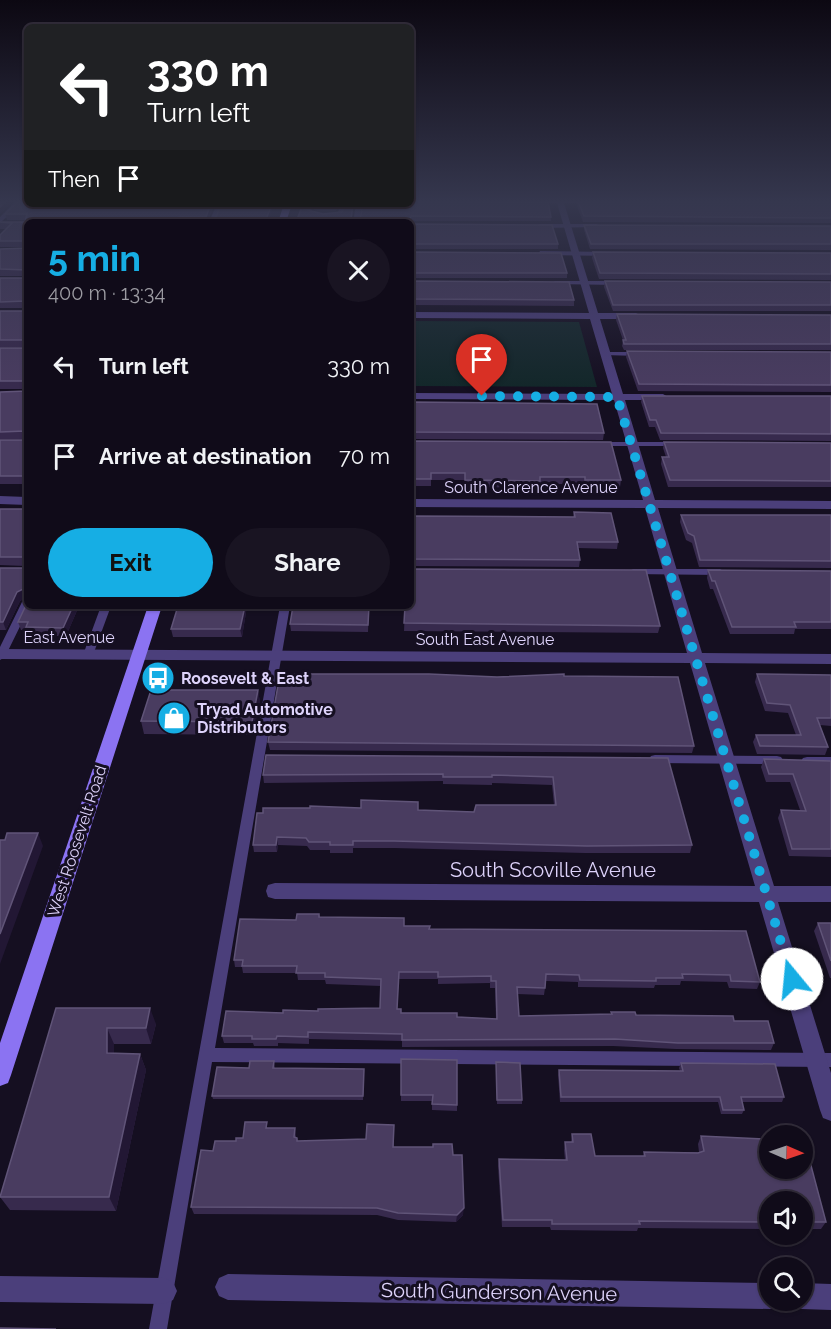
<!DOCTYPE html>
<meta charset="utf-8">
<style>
body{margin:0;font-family:Raleway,sans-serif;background:#191422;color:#f1f3f6;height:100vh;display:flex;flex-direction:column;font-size:22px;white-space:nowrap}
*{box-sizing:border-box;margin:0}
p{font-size:20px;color:#9c9ba2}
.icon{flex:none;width:33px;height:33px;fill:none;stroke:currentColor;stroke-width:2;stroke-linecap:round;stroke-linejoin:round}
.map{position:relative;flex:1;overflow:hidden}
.drawer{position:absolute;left:24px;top:219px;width:390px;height:390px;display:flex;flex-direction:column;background:#100b19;border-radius:9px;box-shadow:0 2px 4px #0004,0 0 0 2px #302b38}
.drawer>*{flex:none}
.top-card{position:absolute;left:24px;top:24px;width:390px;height:183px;border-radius:9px;box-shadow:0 2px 4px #0004,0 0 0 2px #302b38;background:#202124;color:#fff;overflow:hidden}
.needle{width:39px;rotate:92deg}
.controls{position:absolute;left:759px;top:1125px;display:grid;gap:12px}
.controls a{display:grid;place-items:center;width:54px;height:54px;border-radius:50%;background:#100b19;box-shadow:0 2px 4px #0004,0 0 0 2px #302b38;font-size:30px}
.pin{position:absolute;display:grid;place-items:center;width:51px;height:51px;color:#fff;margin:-62px -26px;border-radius:50% 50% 50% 0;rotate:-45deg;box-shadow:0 0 6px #0007}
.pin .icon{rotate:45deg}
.me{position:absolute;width:66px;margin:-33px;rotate:343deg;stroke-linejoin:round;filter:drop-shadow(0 0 4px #0008)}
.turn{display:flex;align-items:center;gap:21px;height:126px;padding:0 24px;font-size:27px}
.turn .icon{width:78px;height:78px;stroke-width:2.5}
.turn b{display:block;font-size:42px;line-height:51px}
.then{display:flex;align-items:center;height:57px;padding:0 24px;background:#0003;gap:12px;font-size:22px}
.round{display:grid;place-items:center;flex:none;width:63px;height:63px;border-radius:32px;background:#191422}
.headline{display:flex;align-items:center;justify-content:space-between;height:102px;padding:0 24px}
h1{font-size:36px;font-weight:700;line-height:45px;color:#16aee4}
.primary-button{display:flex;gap:12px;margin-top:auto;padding:12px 24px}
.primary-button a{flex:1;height:69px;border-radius:36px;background:#16aee4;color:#111;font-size:24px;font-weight:700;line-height:69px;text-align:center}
.primary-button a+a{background:#191422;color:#f1f3f6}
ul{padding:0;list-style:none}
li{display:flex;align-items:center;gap:18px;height:90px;padding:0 24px}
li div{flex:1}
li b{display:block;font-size:22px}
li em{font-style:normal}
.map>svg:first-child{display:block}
</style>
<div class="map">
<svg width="831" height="1329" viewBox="0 0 831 1329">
<rect width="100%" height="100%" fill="#150f21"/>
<path fill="#13272a" d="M411,321l168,1 18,65 -186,-1z"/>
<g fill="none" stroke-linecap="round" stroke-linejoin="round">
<path fill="#4b3f7b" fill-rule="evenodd" d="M217,204h6l-8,18h-6z
M356,204h6l-3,18h-6z
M307,208h4l1,4c8,3 17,2 26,1l1,-5 5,1 -2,6 -18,2 -17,-3z
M597,224l2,3 -59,1 -3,-2 3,-2z
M555,281h63l3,2 -3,2 -65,-1 -1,-1z
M605,352h34l3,2 -3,2 -36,-1v-2z
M597,442h81l4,2 -4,2h-81z
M633,569h87l5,3 -5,3 -90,-1 -2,-2z
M27,599v7h3l-25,51 -5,3v-13l22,-45z
M101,606h10l-18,49 -1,2h-8l-1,-2z
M280,606h10l-75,442 616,5v14l-619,-5 -45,267h-18z
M655,755l122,1 4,1 2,3 -2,3 -4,1 -122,-1 -4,-1 -2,-3 2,-3z
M807,757h24v8l-28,-1 -2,-3 2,-3z"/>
<path fill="#4b3f7b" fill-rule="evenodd" d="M16,201h8l-24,22v-6z
M494,201h107l-4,2h-33l34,110h38l5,3 -5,3h-36l23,75h40l5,3 -5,3h-38l30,100 176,1v8l-173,-1 44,145 129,1v10l-126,-1 69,223h57v16h-53l53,171v48l-8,-3 -3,-8 -61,-208 -484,-3 -7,-2 -2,-6 2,-6 7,-2 480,3 -65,-223 -690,-4v-10l687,4 -42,-145 -234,-1v-8l232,1 -29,-100 -203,-1v-6l201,1 -22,-75 -179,-1v-6l178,1 -32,-110h-59z
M0,496l27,1v8l-27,-1z
M228,1274l542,9v17h11l-2,5 -9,4 -542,-9 -9,-4 -4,-9 4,-9z
M0,1276l164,2 9,4 4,9 -4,9 -9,4 -164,-2z
M802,1283l29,1v26l-29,-1 -9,-4 -2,-5h11z"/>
<path fill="#4b3f7b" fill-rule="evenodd" d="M540,251l72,1 4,2 -4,2 -69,-1 -4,-2z"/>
<path fill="#8b73f2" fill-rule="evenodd" d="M284,204h8l-6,18h-8z
M148,606h14l-151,469 -3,8 -8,3v-43z"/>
</g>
<path fill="#372a4d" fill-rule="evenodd" d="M578,201h253v22l-248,-1 -6,-16z
M215,204l-8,18h-180v25h-27v-12l6,-6h-6v-7h25l1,-2h-19l-2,-6z
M303,204h51l-2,15h8l3,-15 188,13v4h-140v1h-115zM307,206h5l2,4 5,1h17l2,-5 6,1 -2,5 -19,2 -17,-4z
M411,224l147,20v5h-147z
M584,225l247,1v24l-241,-1 -6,-19z
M27,248v60h-27v-30h25l1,-2h-26v-27z
M411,252l156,21v5h-156z
M593,252l238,1v27l-232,-1 -7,-21z
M411,281l163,19v6l-163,-1z
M605,281l226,1v29h-218l-9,-24z
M27,310v174h-27v-44h25l1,-1h-26v-47l27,-1v-2h-27v-41h25l2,-1h-27v-36h25z
M617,314l214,1v35h-207l-2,-4 1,-6 -7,-20z
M627,351l204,1v40l-193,-1 -12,-34z
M642,396h189v45l-171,-1 -5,-13h-6l-8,-25z
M411,402l193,31 -1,7 -192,-1z
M411,441l210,39 -1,7 -36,-1v-2h-44v4l-75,-1v-7h-34v6h-20z
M664,442l167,1v44h-163l-7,-23 1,-7h4l-3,-9z
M0,509h27v88l-7,4 -14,29h-6v-62h24l1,-2 -25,-1z
M574,512l44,30 -1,7 -39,-1 2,12 -1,7 -167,-1 1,-22h-2v-28l162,1z
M681,515h150v53l-132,-1 -7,-24 -6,-3 -6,-18z
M708,570l123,1v58h-36l-1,5h-64l-17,-45h-3l-3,-11z
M27,606h52l-13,30h-37l-2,-5 -6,-1 -3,-8z
M247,606l-5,31h-69l-2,-8z
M293,606h76l-1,26 -77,-1 -1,-7z
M405,606l255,20 -2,7 -254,-2z
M757,674l74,1v51l-11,-1 8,22 -3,8 -68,-1 -4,-12 3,-7h40l-8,-22 -23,-2 -10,-29z
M564,676l130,70 -2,7 -422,-3 -2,-8 229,-65z
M258,690l2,13 -6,32 -110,-1 -3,-13z
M668,758l24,87 -2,8h-105l-191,-5h-41v5h-23v-3h-20l-3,-4 -29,-1 -1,7h-23l-1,-7 108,-37 113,4 80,-7 -2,-20 -60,-2v2l-49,-1v-3l-179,2 -1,-8z
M764,759l67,2v96l-42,-1 -11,-38 3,-8h19l-10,-28h-24l-5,-15z
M319,914l1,3 109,12 317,2 14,51 -3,7 -28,-1 -2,-6 -46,-1 -1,4h-25l-1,3 -76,-1v-5l-32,-1 -2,14 -27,-1 2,22 92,-2v-2l25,3 98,6 40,22 -3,7 -95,-1 -63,-3 -211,1v-6l-93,-2v5l-31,-1v3h-24l-1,-3h-29l-2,-7 61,-23 97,-5 1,-22 -55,-2 -1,-4h-27l-1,-7h-54l-1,-6h-7l-1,-7 62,-40zM399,979h39v5l52,-1v5h5l1,31 -95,-6 -4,-4z
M818,923h13v55h-1l-16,-47z
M56,1008l100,16 -5,20h-37v10h26l6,16 -30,141 -106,-1 -10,-13z
M401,1059l56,46v6l-25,-1v-9h-31z
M274,1061l1,7 89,1 -1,31 -150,-1 -1,-3 37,-28z
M496,1062l26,38v4h-25z
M681,1063l103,34 -2,5h-40l2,8 -2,4h-21l-3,-12h-158l-2,-27 1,-5 121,1 -1,-3z
M394,1125v22l59,8 10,60 -7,7 -58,-2 -21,-5 -183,-1 -3,-7 22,-56 55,-23h27l1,10h1l1,3 68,-2z
M572,1134l23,22h48l1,-4h55l-1,-8 3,-8 64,6 61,80 -5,7h-19v-27h-32v27l-132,-1 -1,3 -86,-1 -1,-3h-48l-4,-61 1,-7 66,1 -1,-10 1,-8h6z"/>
<path fill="#221734" d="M6,201h8l-14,13v-7z
M211,204h4l-8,18 -1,-5z
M272,204h2l-6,18h-3z
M25,588l2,9 -7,4 -14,29 -3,-8 14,-30z
M73,606h6l-13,30 -3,-8z
M245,606h2l-5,31 -2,-8z
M258,690l2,13 -6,32 -2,-13z
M38,833l5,13 -43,118v-30z
M277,837l1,8 -1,7 -1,-7z
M150,1008l6,16 -5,20 -5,-16z
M107,1028l7,16v25l-7,-16z
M140,1054l6,16 -30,141 -7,-14z
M464,1208l-1,7 -7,7 1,-7z"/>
<path fill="#493c60" stroke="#605478" stroke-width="1.5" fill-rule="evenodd" d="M0,201h6l-6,6z
M19,201h8v3h184l-5,13h-27l-3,5h-149v26l-2,-7h-25v-6l12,-12 -12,-1h25l2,-8h-22z
M411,201l137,1 3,15 -140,-1 -2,6h-113l7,-18h3l-2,5 19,5 19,-2 3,-8h8l-2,15h9l3,-15h48z
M578,201h253v17l-247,-2z
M221,204h51l-7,18h-55l2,-4 4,-1z
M313,204h24l-1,2 -18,1 -4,-1z
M411,224l141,1 6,19h-147z
M584,225l247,1v18h-240z
M27,248v60l-2,-7 -25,1v-24h25l2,-8 -27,-1v-20z
M411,252l150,1 6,20h-156z
M593,252l238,1v21l-231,-1z
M411,281l158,1 5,18 -163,-1z
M605,281l226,1v23h-218z
M27,310v35l-2,-5h-25v-29h25z
M617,314l214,1v29h-207l-1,-4h3z
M27,346v38l-2,-3h-25v-33h25z
M627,351l204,1v33l-192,-1z
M27,386v51l-2,-6 -25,1v-40l27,-1z
M642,396h189v38l-170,-1 -5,-13h-6z
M411,402l186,2 7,29 -193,-1z
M27,437v39h-27v-36h25z
M411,441l200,1 10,38h-36v-3h-45v4l-75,-1v-7h-34v6h-20z
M664,442l167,1v38l-161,-1 -8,-23h7z
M0,509h27v85l-2,-6 -8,4 -14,30h-3v-54h24l3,-8 -3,-3h-24z
M574,512l37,1 7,29h-41l3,18 -168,-1 1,-22h-2v-21l164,1z
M681,515h150v46l-131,-1 -6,-24 -6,-3z
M412,569l234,1 14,56 -256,-3 1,-17h6z
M708,570l123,1v51h-37l2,5h-64l-17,-46h-3z
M27,603v3h46l-10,22 -37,-1 2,-5h-10z
M178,606h67l-5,23h-69z
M293,606h76l-1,19 -78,-1z
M280,674h149l68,3 67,-3v2l114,1 16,69 -426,-4z
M757,674l74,1v43h-14l11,29 -68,-1 -4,-11h45l-11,-30 -23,-2z
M151,690h107l-6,32 -111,-1z
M266,755l402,3 24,87 -105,1 -193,-5h-41v4h-23v-3h-21l-3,-4 -29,-1 -1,8h-23l4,-32h6v-5h47v-2l51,2v-8l57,2v8l56,2 2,-7h80l-3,-28 -61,-2v2h-49v-3l-180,1z
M764,759l67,2v88h-39l-11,-39 25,1 -13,-37h-24z
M7,833h31l-38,101v-94h5z
M297,914h22v3l85,1v8h26l-1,3 317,2 14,51 -29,-1 -1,-6 -48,-1 1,4h-27v3l-76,-1 -1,-5 -33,-1 -1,14 -28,-1 2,29 93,-2 -1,-2h24l1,3 97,1 1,5h34l6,22h-96l-63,-4 -213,1v-6l-94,-2v5l-31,-1 -1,3h-24v-3h-30l4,-25 57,2v-3l35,1v-2l62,-1 1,-29 -56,-2v-4h-29l1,-7h-55l1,-6h-9l6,-41 56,1zM399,972h39v5l53,-1v5h5l1,38 -40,-2v-4h-56v-4h-4z
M818,923h13v38z
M56,1008h94l-4,20h-39v25l33,1 -31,143h-109z
M401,1059l56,1v45l-25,-1 1,-9h-32z
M250,1061h24l-1,7 91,1 -1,27h-151l5,-29 32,1z
M496,1062l24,1 2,37h-25z
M681,1063l94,1 9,33h-43l3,13h-21l-3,-13h-159l-2,-27 124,1z
M245,1122h22l-1,6h29l-1,9 3,1v3l69,-2 1,-15 27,1 -1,22h40v-3h19l1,11h9l2,53 -7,7 -59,-2 -21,-5 -186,-1 10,-57 12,1 2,-10h21v-3h7z
M572,1134h19l4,22h50l-1,-4 54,1 6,-2 -3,-15 63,3 1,3h5v26h32v-25h3l21,79h-24v-20h-32v20l-131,-1 1,3h-88v-4h-49l-4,-61 68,1 -2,-18h8z
M0,1328l56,1h-56z"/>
<linearGradient id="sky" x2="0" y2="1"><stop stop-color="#0c0812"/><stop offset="0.52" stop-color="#35374e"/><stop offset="1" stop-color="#35374e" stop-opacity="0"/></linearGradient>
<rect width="831" height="387" fill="url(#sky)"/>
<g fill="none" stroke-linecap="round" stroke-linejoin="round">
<path stroke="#16aee4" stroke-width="10" stroke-dasharray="0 18" d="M482,396l135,1 175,582"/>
</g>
<defs>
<g id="bus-disc" transform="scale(1.725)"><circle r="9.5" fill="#16aee4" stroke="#150f21"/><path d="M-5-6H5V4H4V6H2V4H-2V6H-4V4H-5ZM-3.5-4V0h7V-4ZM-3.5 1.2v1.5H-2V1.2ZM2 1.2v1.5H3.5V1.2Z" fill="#fff"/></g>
<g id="shop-disc" transform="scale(1.725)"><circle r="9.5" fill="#16aee4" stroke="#150f21"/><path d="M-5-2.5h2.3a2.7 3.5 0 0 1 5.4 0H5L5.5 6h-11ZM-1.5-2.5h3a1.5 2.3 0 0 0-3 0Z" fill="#fff"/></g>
</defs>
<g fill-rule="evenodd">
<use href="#bus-disc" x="158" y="678"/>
<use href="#shop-disc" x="174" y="718"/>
</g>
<g text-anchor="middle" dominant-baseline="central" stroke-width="6" stroke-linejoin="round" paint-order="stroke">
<g font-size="16" fill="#ded3fb" stroke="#150f21">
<text x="531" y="487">South Clarence Avenue</text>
<text x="69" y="637">East Avenue</text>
<text x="485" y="639">South East Avenue</text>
<text transform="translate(77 841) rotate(-72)">West Roosevelt Road</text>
</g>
<g font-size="16" font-weight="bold" fill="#ded3fb" stroke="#150f21" text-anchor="start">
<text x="181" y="678">Roosevelt &amp; East</text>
<text x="197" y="709">Tryad Automotive<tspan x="197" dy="18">Distributors</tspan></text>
</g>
<g font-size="20" fill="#ded3fb" stroke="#150f21">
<text x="553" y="870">South Scoville Avenue</text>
<text transform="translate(499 1292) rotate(1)">South Gunderson Avenue</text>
</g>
</g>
</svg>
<div class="controls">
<a><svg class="needle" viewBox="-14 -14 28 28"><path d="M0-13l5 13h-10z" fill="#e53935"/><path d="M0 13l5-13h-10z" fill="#9c9ba2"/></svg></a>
<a><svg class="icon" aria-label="sound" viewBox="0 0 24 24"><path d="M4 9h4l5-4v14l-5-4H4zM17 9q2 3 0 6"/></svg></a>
<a><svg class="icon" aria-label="search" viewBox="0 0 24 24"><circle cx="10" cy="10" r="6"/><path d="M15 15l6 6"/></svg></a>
</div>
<div class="pin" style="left:482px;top:396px;background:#d93025"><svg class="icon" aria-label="arrive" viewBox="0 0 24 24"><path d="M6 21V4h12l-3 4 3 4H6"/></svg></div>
<svg class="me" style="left:792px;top:979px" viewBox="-20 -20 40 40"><circle r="19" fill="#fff"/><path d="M0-13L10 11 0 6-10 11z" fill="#16aee4"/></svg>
<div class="top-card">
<div class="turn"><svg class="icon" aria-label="left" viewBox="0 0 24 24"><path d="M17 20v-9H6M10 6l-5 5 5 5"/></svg><div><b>330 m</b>Turn left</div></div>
<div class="then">Then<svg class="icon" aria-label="arrive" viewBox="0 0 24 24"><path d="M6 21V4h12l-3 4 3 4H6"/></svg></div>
</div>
<section class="drawer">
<div class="headline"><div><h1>5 min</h1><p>400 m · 13:34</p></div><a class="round"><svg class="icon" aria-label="close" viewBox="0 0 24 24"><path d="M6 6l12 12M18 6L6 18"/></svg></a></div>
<ul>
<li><svg class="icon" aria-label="left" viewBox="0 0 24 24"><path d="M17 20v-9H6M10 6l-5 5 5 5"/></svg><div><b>Turn left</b></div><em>330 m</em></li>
<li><svg class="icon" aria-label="arrive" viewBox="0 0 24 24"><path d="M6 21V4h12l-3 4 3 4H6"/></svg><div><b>Arrive at destination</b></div><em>70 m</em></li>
</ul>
<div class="primary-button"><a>Exit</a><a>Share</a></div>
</section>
</div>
